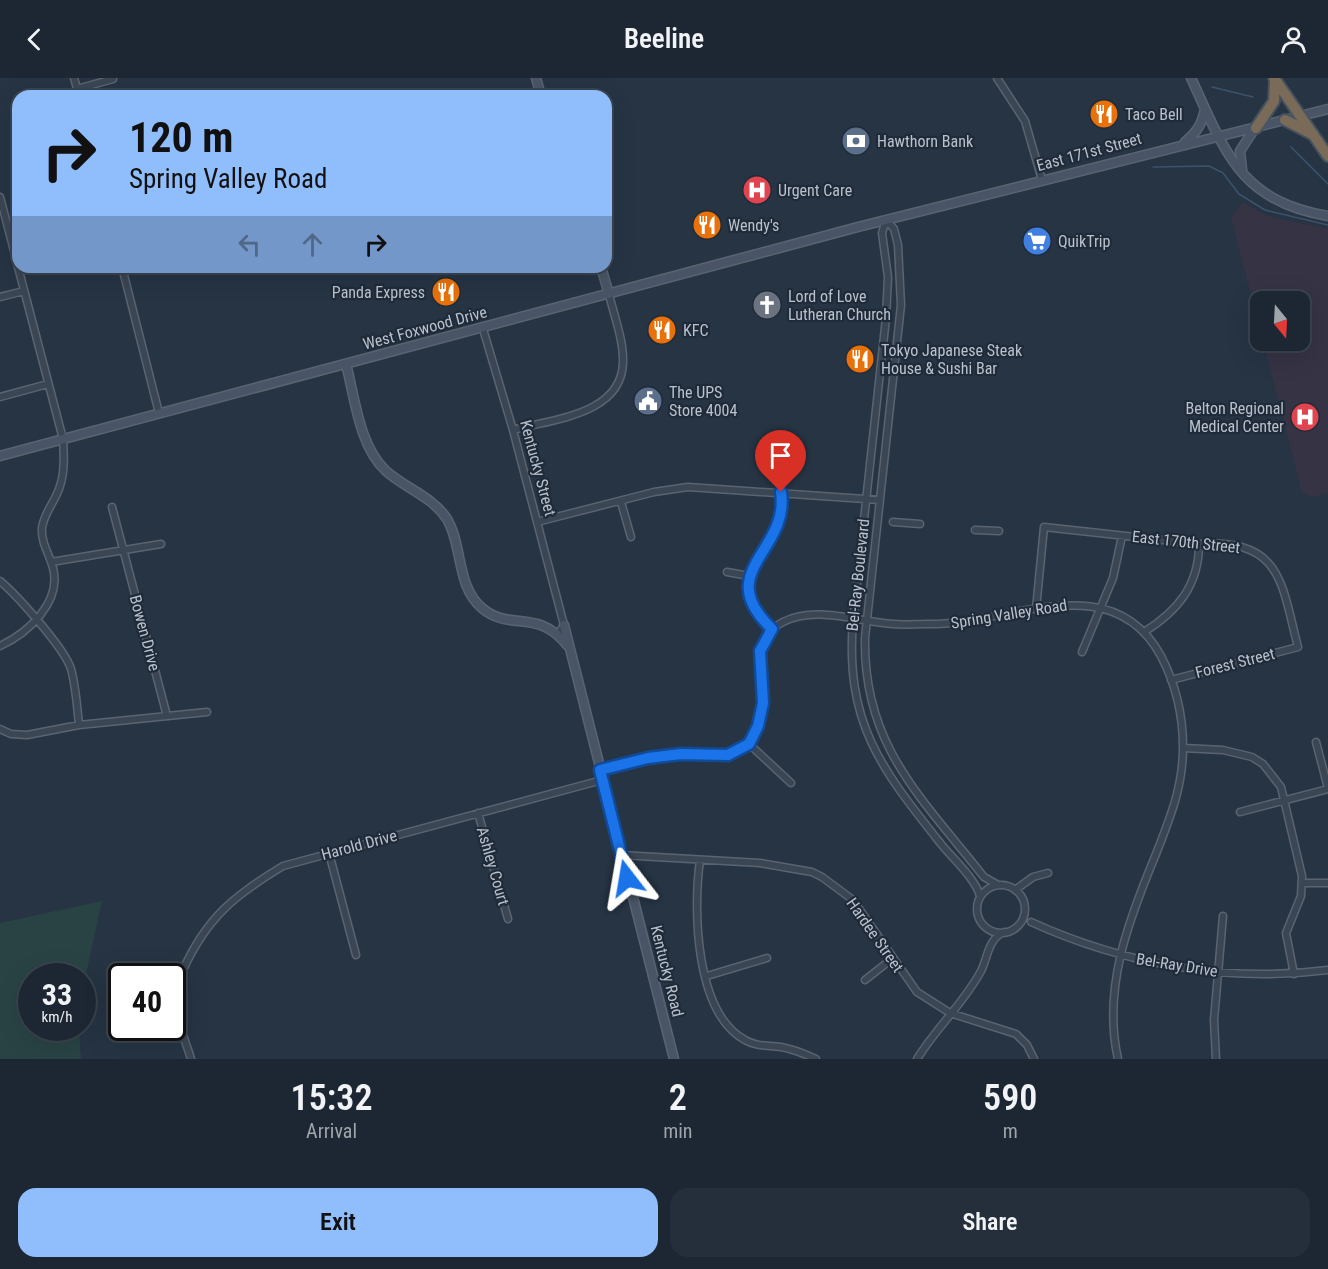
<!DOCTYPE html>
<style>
body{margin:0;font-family:"Roboto Condensed",sans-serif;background:#252f3b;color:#f1f3f6;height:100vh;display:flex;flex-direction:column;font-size:22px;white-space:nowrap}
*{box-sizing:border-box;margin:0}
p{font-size:20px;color:#a0a5ac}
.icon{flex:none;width:33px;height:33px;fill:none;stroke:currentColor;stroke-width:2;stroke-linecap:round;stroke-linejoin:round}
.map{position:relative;height:981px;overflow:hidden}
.panel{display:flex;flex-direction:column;background:#1c2733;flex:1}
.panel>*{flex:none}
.banner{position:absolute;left:12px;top:12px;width:600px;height:183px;border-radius:18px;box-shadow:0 6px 24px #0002,0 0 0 2px #3a444e;background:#90bdfb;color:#111;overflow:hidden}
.needle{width:39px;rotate:162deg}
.tools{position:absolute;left:1250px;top:213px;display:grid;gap:12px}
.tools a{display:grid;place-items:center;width:60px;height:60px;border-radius:12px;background:#1c2733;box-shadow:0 6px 24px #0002,0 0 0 2px #3a444e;font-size:30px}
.speed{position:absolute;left:18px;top:885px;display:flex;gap:12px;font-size:30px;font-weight:700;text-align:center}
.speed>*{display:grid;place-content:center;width:78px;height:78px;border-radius:50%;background:#1c2733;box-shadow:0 6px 24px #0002,0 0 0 2px #3a444e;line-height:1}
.speed small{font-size:15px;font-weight:400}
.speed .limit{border:3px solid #111;border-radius:9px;background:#fff;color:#111}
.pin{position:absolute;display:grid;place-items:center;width:51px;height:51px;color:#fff;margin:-62px -26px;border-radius:50% 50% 50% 0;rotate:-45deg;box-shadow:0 0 6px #0007}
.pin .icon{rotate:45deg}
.me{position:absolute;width:66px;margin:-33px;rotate:346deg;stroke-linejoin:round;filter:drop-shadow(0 0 4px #0008)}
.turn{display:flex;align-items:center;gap:21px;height:126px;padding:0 18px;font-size:27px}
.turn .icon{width:78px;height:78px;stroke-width:2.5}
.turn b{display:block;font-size:42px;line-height:51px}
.lanes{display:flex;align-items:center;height:57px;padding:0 18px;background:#0003;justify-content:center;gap:30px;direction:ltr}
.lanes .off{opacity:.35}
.eta{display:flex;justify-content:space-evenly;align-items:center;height:102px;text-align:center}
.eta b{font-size:36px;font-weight:600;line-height:42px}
.button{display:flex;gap:12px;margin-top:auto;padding:12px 18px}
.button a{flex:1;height:69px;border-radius:18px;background:#90bdfb;color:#111;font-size:24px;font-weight:600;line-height:69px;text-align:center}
.button a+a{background:#252f3b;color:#f1f3f6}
header{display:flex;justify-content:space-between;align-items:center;height:78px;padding:0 18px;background:#1c2733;font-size:27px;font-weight:600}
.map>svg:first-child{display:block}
</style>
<header><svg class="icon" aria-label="back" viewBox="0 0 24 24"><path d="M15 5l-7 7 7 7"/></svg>Beeline<svg class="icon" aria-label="person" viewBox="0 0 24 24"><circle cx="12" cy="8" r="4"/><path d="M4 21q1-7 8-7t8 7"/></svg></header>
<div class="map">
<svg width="1328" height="981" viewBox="0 0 1328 981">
<rect width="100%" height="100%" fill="#263444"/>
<path fill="#353344" d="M1243,124l24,14 61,13v264l-15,4 -11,-4 -39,-152 36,-1v-38h-39v28l-29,-113z"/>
<path fill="#294345" d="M102,823l-19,87 -1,-12h-50v52h47l2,31h-81v-136z"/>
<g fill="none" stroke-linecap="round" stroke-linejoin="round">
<path stroke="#3c526d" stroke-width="1.5" d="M1212,9l41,10
M1291,69l37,37
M1153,89l56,-1 14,7 16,21 26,16 63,15"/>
<g stroke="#5a6471" stroke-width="9">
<path id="street" d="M74,0l5,18
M997,0l28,43 17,59
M77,11l36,-10
M0,119l18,69
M886,142l-4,13 6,44 -2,41 -33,302c-8,103 27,147 88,224 12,15 34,34 39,52
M886,142l8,9 4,16 3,60 -36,333c-2,108 57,160 119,239l14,8
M122,189l37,146
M0,219l24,-6
M483,251l30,101 51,195 -6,10
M0,319l48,-13
M513,352c39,-11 108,-15 110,-67 1,-22 -9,-47 -14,-69
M621,424l10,35
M112,429l55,209
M537,444l117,-30 34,-5 192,13
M893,444l27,2
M975,452l24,1
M51,484l110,-18
M727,494l22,4
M0,503c17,14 65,68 71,88 5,18 6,38 8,56
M1036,531l8,-82 155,17c83,-5 82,38 99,103l-127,33
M772,551c-62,-58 19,-77 9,-137
M1144,554c34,-21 55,-47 55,-88
M0,568c28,-13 62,-44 53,-78 -4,-15 -12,-25 -11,-40 2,-15 12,-25 17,-39 6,-16 5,-33 4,-50l-45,-172
M1082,574l31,-74 9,-42
M0,651l11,5 16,1 52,-10 128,-13
M1316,664l12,46
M749,666l42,39
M1183,670l40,2 29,7 11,7 18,23 21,89 -1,20 -15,37 8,41
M600,692c27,-7 53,-14 82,-16 20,-1 40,7 59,-4 50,-29 -10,-102 42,-128 33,-17 75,0 110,2 11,1 22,0 33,0 80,2 185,-60 235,32 15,29 22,60 22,91 0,40 -13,71 -27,107 -27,65 -54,134 -38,205
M1240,734l88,-23
M478,735l30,106
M329,775l27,102
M621,777l139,8 52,9 10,5 31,23 64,92 33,21 66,21 11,11 7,14
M700,782c-7,49 -5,153 45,180 12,7 23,5 36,7 12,2 24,7 35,12
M1302,805h26
M977 831a24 24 0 1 1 48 0a24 24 0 1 1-48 0Z
M1015,812l18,-13 15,-4
M1031,844c93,42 195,61 297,48
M707,898l60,-18
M865,902l28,-22
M191,981c-6,-20 -16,-42 -17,-63 0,-7 6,-18 9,-26 24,-53 52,-75 100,-104l319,-86
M917,981c19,-31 47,-56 64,-88 7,-14 7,-32 23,-39
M1216,981l-2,-39 9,-104"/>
</g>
<g stroke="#5a6471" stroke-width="11">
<path id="secondary" d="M536,0l5,18
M1191,0c34,73 48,123 137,138
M1185,64c12,-10 17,-18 20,-33
M1242,92l-2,-19 15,-23
M601,189l8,27
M346,286c9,34 13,82 40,107 19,17 47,26 61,48 16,27 9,67 35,89 28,24 56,0 85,37
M0,378l858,-229 470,-118
M564,547l110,434"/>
</g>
<g stroke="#46515e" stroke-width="14">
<path id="highway" d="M1274,0l54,78
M1285,42l27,14
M1256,50l18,-27 1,-21"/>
</g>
<use href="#street" stroke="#3b4654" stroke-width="6"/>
<use href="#secondary" stroke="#495567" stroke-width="8"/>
<use href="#highway" stroke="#7a6b58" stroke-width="10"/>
</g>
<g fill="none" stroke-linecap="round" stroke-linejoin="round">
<g stroke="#114b97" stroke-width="15">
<path id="route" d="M627,800l-27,-108 48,-12 33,-4 47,1 21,-11 9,-18 5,-23 -3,-52 12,-22c-61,-58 18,-77 9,-137"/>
</g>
<use href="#route" stroke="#1a73e8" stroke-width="10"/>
</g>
<defs>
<g id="restaurant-disc" transform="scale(1.5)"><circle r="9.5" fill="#e8710a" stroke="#202b39"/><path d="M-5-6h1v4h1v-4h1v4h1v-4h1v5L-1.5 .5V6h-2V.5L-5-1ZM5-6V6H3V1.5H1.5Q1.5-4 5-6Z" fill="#fff"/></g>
<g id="bank-disc" transform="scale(1.5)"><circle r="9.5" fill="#5c6f8a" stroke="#202b39"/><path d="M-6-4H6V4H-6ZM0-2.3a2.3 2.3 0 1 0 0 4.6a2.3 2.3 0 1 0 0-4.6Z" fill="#fff"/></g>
<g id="hospital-disc" transform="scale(1.5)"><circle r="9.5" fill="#e0444e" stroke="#202b39"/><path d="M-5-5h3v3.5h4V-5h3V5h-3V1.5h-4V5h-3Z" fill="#fff"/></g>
<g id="supermarket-disc" transform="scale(1.5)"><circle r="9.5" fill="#3f7fe0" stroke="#202b39"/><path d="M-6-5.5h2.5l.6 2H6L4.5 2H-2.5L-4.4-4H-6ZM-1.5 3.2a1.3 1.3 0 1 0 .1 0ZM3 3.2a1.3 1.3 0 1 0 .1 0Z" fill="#fff"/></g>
<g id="church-disc" transform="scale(1.5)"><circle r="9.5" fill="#6b7280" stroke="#202b39"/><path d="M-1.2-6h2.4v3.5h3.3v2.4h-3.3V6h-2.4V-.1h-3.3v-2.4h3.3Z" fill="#fff"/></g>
<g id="civic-disc" transform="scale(1.5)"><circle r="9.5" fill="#5c6f8a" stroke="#202b39"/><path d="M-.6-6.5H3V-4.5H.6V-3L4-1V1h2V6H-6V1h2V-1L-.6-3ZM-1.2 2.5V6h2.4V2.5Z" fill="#fff"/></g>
</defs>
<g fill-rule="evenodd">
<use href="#restaurant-disc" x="1104" y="36"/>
<use href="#bank-disc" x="856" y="63"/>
<use href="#hospital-disc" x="757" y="112"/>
<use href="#restaurant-disc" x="707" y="147"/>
<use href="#supermarket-disc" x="1037" y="163"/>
<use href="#restaurant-disc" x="446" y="214"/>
<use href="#church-disc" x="767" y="227"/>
<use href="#restaurant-disc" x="662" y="252"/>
<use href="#restaurant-disc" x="860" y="281"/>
<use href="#civic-disc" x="648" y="323"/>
<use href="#hospital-disc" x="1305" y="339"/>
</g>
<g text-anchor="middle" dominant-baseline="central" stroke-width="4.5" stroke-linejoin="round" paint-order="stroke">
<g font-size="16" fill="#b9c1cd" stroke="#202b39" text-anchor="start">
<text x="1125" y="36">Taco Bell</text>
<text x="877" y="63">Hawthorn Bank</text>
<text x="778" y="112">Urgent Care</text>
<text x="728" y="147">Wendy's</text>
<text x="1058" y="163">QuikTrip</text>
<text x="425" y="214" text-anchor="end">Panda Express</text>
<text x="788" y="218">Lord of Love<tspan x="788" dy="18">Lutheran Church</tspan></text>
<text x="683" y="252">KFC</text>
<text x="881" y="272">Tokyo Japanese Steak<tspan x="881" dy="18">House &amp; Sushi Bar</tspan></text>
<text x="669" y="314">The UPS<tspan x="669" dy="18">Store 4004</tspan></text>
<text x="1284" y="330" text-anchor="end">Belton Regional<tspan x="1284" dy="18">Medical Center</tspan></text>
</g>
<g font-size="16" fill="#b9c1cd" stroke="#202b39">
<text transform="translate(1089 74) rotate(-15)">East 171st Street</text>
<text transform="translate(425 250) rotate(-15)">West Foxwood Drive</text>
<text transform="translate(538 390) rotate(75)">Kentucky Street</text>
<text transform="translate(1186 464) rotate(6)">East 170th Street</text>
<text transform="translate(858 497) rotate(-84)">Bel-Ray Boulevard</text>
<text transform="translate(1009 536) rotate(-9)">Spring Valley Road</text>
<text transform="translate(145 555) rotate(75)">Bowen Drive</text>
<text transform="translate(1235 585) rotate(-14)">Forest Street</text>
<text transform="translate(359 767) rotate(-15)">Harold Drive</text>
<text transform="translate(493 788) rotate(74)">Ashley Court</text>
<text transform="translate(875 857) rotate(55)">Hardee Street</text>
<text transform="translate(1177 887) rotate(9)">Bel-Ray Drive</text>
<text transform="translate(667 893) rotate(76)">Kentucky Road</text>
</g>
</g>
</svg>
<div class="tools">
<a><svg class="needle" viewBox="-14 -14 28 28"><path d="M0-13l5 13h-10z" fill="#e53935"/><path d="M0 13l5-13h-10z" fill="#a0a5ac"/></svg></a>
</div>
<div class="speed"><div>33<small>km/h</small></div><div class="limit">40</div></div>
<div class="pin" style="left:781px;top:414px;background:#d93025"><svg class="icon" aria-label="arrive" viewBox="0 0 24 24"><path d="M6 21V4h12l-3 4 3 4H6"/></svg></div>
<svg class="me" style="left:627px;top:800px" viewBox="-20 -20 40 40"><path d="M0-17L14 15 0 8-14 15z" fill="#1a73e8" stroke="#fff" stroke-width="4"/></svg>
<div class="banner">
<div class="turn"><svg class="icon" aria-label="right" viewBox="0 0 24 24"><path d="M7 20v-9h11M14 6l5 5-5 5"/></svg><div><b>120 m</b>Spring Valley Road</div></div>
<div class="lanes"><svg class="icon off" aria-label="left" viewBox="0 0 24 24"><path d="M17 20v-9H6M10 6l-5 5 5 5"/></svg><svg class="icon off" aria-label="ahead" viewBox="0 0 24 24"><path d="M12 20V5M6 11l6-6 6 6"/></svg><svg class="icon" aria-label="right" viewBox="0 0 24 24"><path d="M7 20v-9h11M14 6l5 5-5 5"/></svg></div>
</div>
</div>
<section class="panel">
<div class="eta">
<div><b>15:32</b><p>Arrival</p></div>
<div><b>2</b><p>min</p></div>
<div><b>590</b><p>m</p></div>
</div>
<div class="button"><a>Exit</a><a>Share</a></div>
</section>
